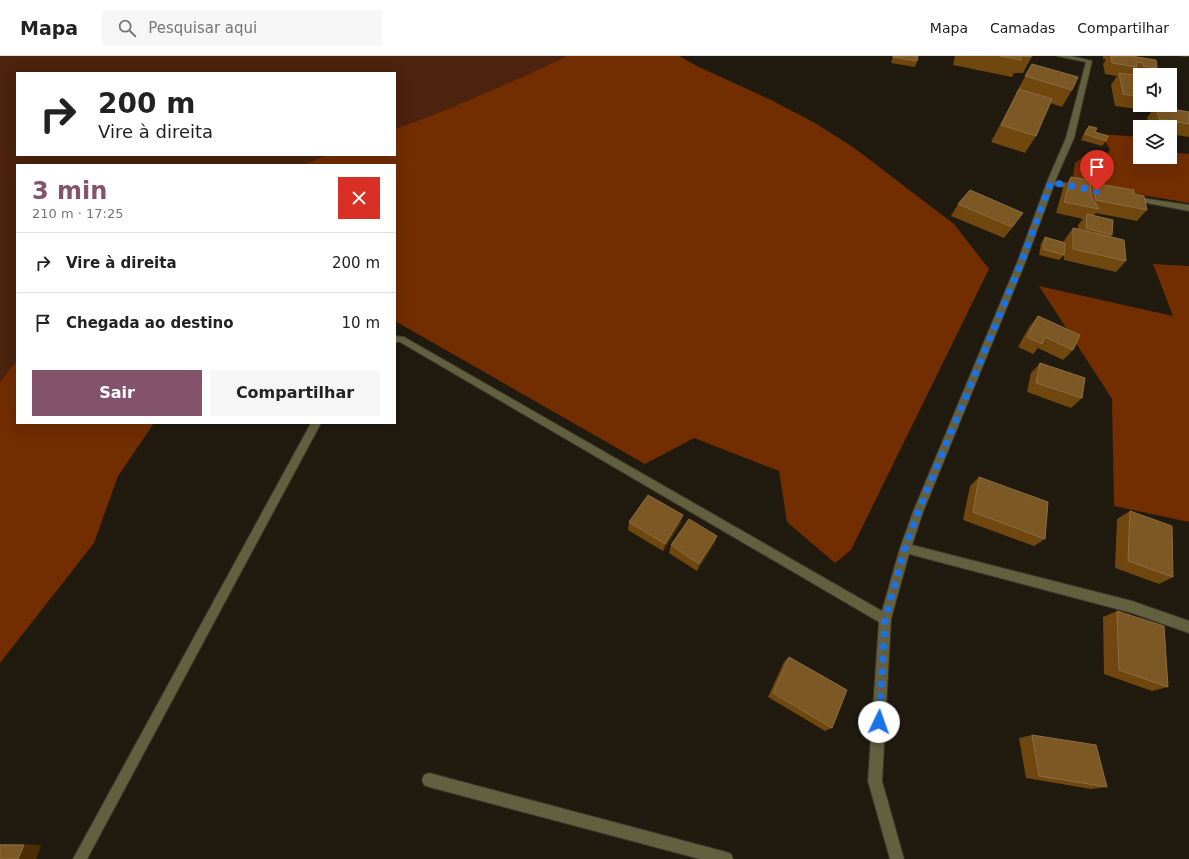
<!DOCTYPE html>
<html lang="pt">
<meta charset="utf-8">
<style>
body{margin:0;font-family:"DejaVu Sans",sans-serif;background:#f6f6f6;color:#222;height:100vh;display:flex;flex-direction:column;font-size:15px;white-space:nowrap}
*{box-sizing:border-box;margin:0}
p{font-size:13px;color:#767676}
.icon{flex:none;width:22px;height:22px;fill:none;stroke:currentColor;stroke-width:2;stroke-linecap:round;stroke-linejoin:round}
.map{position:relative;flex:1;overflow:hidden}
.drawer{position:absolute;left:16px;top:108px;width:380px;height:260px;display:flex;flex-direction:column;background:#fff;border-radius:0px;box-shadow:0 4px 16px #0002}
.drawer>*{flex:none}
.top-card{position:absolute;left:16px;top:16px;width:380px;height:84px;border-radius:0px;box-shadow:0 4px 16px #0002;background:#fff;color:#222;overflow:hidden}
.buttons{position:absolute;left:1133px;top:12px;display:grid;gap:8px}
.buttons a{display:grid;place-items:center;width:44px;height:44px;border-radius:0px;background:#fff;box-shadow:0 4px 16px #0002;font-size:20px}
.pin{position:absolute;display:grid;place-items:center;width:34px;height:34px;color:#fff;margin:-41px -17px;border-radius:50% 50% 50% 0;rotate:-45deg;box-shadow:0 0 4px #0007}
.pin .icon{rotate:45deg}
.me{position:absolute;width:44px;margin:-22px;rotate:3deg;stroke-linejoin:round;filter:drop-shadow(0 0 3px #0008)}
.turn{display:flex;align-items:center;gap:14px;height:84px;padding:0 16px;font-size:18px}
.turn .icon{width:52px;height:52px;stroke-width:2.5}
.turn b{display:block;font-size:28px;line-height:34px}
.round{display:grid;place-items:center;flex:none;width:42px;height:42px;border-radius:0px;background:#f6f6f6}
.summary{display:flex;align-items:center;justify-content:space-between;height:68px;padding:0 16px}
h1{font-size:24px;font-weight:700;line-height:30px;color:#83536c}
.primary-button{display:flex;gap:8px;margin-top:auto;padding:8px 16px}
.primary-button a{flex:1;height:46px;border-radius:0px;background:#83536c;color:#fff;font-size:16px;font-weight:700;line-height:46px;text-align:center}
.primary-button a+a{background:#f6f6f6;color:#222}
ul{padding:0;list-style:none}
li{display:flex;align-items:center;gap:12px;height:60px;padding:0 16px;border-top:1px solid #e0e0e0}
li div{flex:1}
li b{display:block;font-size:15px}
li em{font-style:normal}
header{display:flex;align-items:center;gap:24px;box-sizing:border-box;height:56px;padding:0 20px;background:#fff;border-bottom:1px solid #e0e0e0}
header strong{font-size:19px}
nav{display:flex;gap:22px;margin-inline-start:auto;font-size:14px}
.search{width:280px;height:36px;background:#f6f6f6;display:flex;align-items:center;gap:10px;box-sizing:border-box;padding:0 14px;border-radius:0px;color:#767676;font-size:15px}
.map>svg:first-child{display:block}
</style>
<header>
<strong>Mapa</strong>
<div class="search"><svg class="icon" aria-label="search" viewBox="0 0 24 24"><circle cx="10" cy="10" r="6"/><path d="M15 15l6 6"/></svg>Pesquisar aqui</div>
<nav><a>Mapa</a><a>Camadas</a><a>Compartilhar</a></nav>
</header>
<div class="map">
<svg width="1189" height="803" viewBox="0 0 1189 803">
<rect width="100%" height="100%" fill="#201a0f"/>
<path fill="#4b230f" d="M0,0h566l-6,4c-55,25 -109,49 -165,69v-56h-378v82h310l-24,10h-286v195l-17,22z"/>
<path fill="#722d00" d="M566,0h113l20,11 72,33 44,23 38,24 101,77 35,45 -138,281 -16,13 -48,-41 -8,-51 -85,-33 -49,26 -250,-143v-156h-92l24,-10h68v-26c56,-20 110,-44 164,-69z
M1100,78l40,3v20h30v-5l19,2v49l-117,-20 3,-20 12,-9 19,5 4,-10z
M1153,208l36,2v256l-75,-16 -2,-107 -73,-113 134,30z
M17,304v63h137l-36,53 -24,67 -94,120v-281z"/>
<g fill="none" stroke-linecap="round" stroke-linejoin="round">
<g stroke="#3c362c" stroke-width="2">
<path id="service" d="M429,717l297,79 5,2 2,5h-33l-271,-72 -5,-2 -2,-5 2,-5z"/>
</g>
<g stroke="#3c362c" stroke-width="2">
<path id="minor" d="M1057,0h14l21,5 -18,77 -19,43 26,5 1,2 -4,2 -24,-5 -29,78 -102,249 -11,33 220,56 57,20v12l-57,-20 -223,-59 -18,65 -9,162 22,78h-14l-22,-78 11,-159 -479,-280h-5v-6l9,1 478,274 18,-63 13,-36 104,-249 30,-81 19,-44 20,-76z
M1128,140l61,9v6l-58,-11h-3z
M311,367h10l-234,436h-14z"/>
</g>
<use href="#service" fill="#63603f" fill-rule="evenodd"/>
<use href="#minor" fill="#63603f" fill-rule="evenodd"/>
</g>
<path fill="#6f470f" d="M893,0h25l-1,5 -2,6 -24,-4z
M955,0h77l-9,17h-9l-2,4 -59,-12z
M1103,0h28l26,12 -4,7h-13v30h29l-2,3 22,4v25l-19,-3v-7h-21l-2,-9 5,-7 -37,-5 -4,-21 6,-9 -12,-2 -2,-10 3,-4 -3,-1z
M1177,0h11l-1,1z
M1032,8l40,26 -10,17 -12,-4 -14,33 -11,17 -34,-11 19,-36 7,-13h-1z
M1089,70l6,6 11,9 -4,5 -21,-6 4,-9z
M1071,121l20,10 2,-4 41,11 13,16 -10,11 -41,-8 -2,2 18,20 -2,2 16,24 -10,11 -52,-12v-8v3l-5,5 -20,-5 2,-12 4,-6 19,5 1,-3 8,-11 5,1v-4l5,-6 -27,-6 7,-25z
M958,148l57,20 -11,14 -53,-22z
M1038,260l35,34 -10,10 -25,-12 -5,6 -15,-7 11,-20z
M1040,307l42,35 -11,10 -44,-16 4,-19z
M979,421l66,62 -11,7 -71,-26 7,-34z
M1130,455l43,66 -14,7 -44,-16 2,-49z
M629,466l52,1 -18,28 -35,-21z
M717,480l-3,8 -17,27 -28,-18 2,-8z
M1117,555l51,76 -16,4 -48,-17 -1,-57z
M789,601l43,71 -7,3 -57,-34 16,-35z
M1032,679l75,52 -16,2 -65,-11 -7,-40z
M0,788l41,1 -5,14h-36z"/>
<path fill="#4a2e06" d="M683,459l-2,8 -18,28 2,-7z
M717,480l-3,8 -17,27 2,-7z
M24,789h17l-5,14h-18z"/>
<path fill="#7c5825" stroke="#8d6e42" d="M893,0h25l-1,5 -24,-4z
M1000,0h32h-11v4z
M1111,0h20l25,4 1,8 -14,-2v-3l-7,-1 1,5 -25,-4z
M1032,8l46,13 -6,13 -47,-14z
M1119,17l21,3v21l-17,-3z
M1019,33l33,10 -16,37 -35,-11z
M1170,38l2,8h-2z
M1156,50l33,6v12l-30,-5z
M1089,70l8,2 -2,4 13,4 -2,5 -21,-7z
M1071,121l19,3 1,16 8,13 -35,-7z
M1093,127l41,7v4l10,2 3,14 -51,-10z
M970,134l53,23 -11,14 -54,-23z
M1087,158l26,6 -1,15 -26,-7z
M1073,172l51,12 2,21 -53,-12z
M1045,181l20,6 -1,12 -21,-6z
M1038,260l42,19 -7,15 -28,-13 -3,7 -15,-7z
M1040,307l45,15 -3,20 -46,-15z
M979,421l69,25 -3,37 -72,-27z
M648,439l35,20 -18,29 -36,-22z
M1130,455l42,15 1,51 -45,-16z
M689,463l28,17 -18,28 -28,-19z
M1117,555l47,15 4,61 -49,-17z
M789,601l58,33 -15,38 -59,-35z
M1032,679l64,10 11,42 -68,-11z
M0,789h24l-6,14h-18z"/>
<g fill="none" stroke-linecap="round" stroke-linejoin="round">
<path stroke="#1a73e8" stroke-width="7" stroke-dasharray="0 12.6" d="M879,666l6,-103 20,-71 13,-36 103,-249 30,-81 46,9"/>
</g>
</svg>
<div class="buttons">
<a><svg class="icon" aria-label="sound" viewBox="0 0 24 24"><path d="M4 9h4l5-4v14l-5-4H4zM17 9q2 3 0 6"/></svg></a>
<a><svg class="icon" aria-label="layers" viewBox="0 0 24 24"><path d="M12 4l9 5-9 5-9-5zM3 14l9 5 9-5"/></svg></a>
</div>
<div class="pin" style="left:1097px;top:135px;background:#d93025"><svg class="icon" aria-label="arrive" viewBox="0 0 24 24"><path d="M6 21V4h12l-3 4 3 4H6"/></svg></div>
<svg class="me" style="left:879px;top:666px" viewBox="-20 -20 40 40"><circle r="19" fill="#fff"/><path d="M0-13L10 11 0 6-10 11z" fill="#1a73e8"/></svg>
<div class="top-card">
<div class="turn"><svg class="icon" aria-label="right" viewBox="0 0 24 24"><path d="M7 20v-9h11M14 6l5 5-5 5"/></svg><div><b>200 m</b>Vire à direita</div></div>
</div>
<section class="drawer">
<div class="summary"><div><h1>3 min</h1><p>210 m · 17:25</p></div><a class="round" style="background:#d93025;color:#fff"><svg class="icon" aria-label="close" viewBox="0 0 24 24"><path d="M6 6l12 12M18 6L6 18"/></svg></a></div>
<ul>
<li><svg class="icon" aria-label="right" viewBox="0 0 24 24"><path d="M7 20v-9h11M14 6l5 5-5 5"/></svg><div><b>Vire à direita</b></div><em>200 m</em></li>
<li><svg class="icon" aria-label="arrive" viewBox="0 0 24 24"><path d="M6 21V4h12l-3 4 3 4H6"/></svg><div><b>Chegada ao destino</b></div><em>10 m</em></li>
</ul>
<div class="primary-button"><a>Sair</a><a>Compartilhar</a></div>
</section>
</div>
